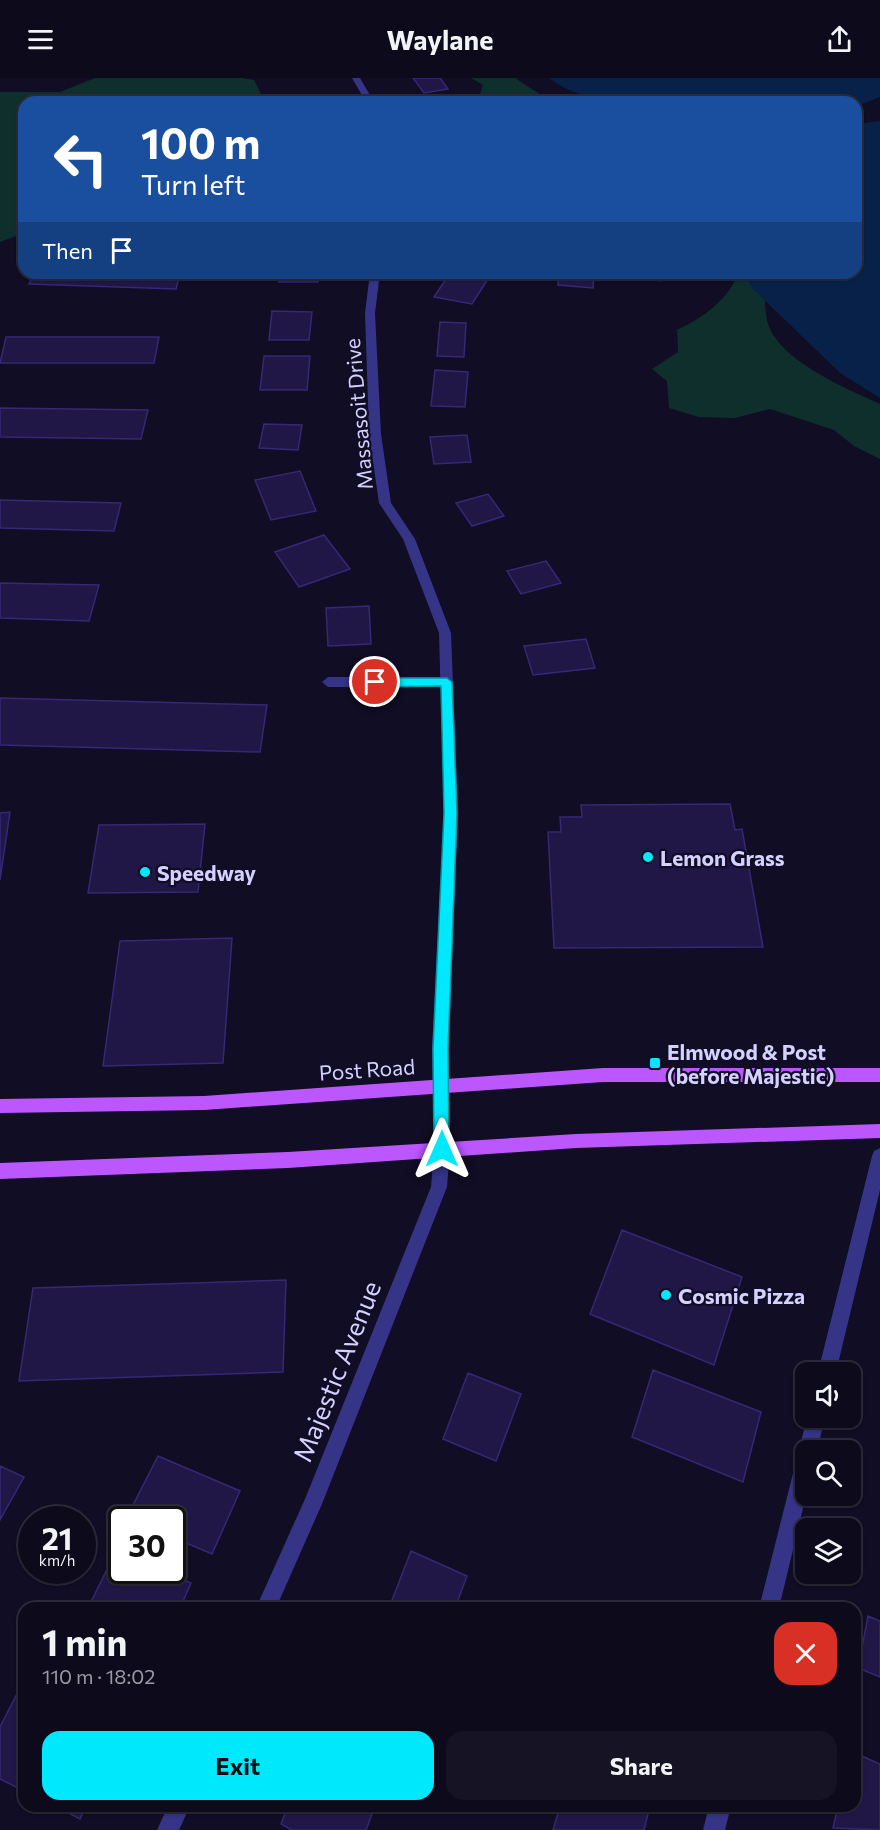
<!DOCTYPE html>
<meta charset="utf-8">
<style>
body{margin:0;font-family:Commissioner,sans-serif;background:#151324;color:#f1f3f6;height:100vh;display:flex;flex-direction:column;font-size:22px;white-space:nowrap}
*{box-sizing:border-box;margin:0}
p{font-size:20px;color:#9a9aa3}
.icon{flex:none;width:33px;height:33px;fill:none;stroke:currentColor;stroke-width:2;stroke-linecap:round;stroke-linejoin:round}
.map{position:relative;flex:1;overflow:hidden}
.panel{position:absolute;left:18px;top:1524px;width:843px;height:210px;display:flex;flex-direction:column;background:#0c0a1b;border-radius:18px;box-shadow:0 2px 4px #0004,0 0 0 2px #2c2b3a}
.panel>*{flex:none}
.hud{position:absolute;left:18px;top:18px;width:844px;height:183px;border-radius:18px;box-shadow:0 2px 4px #0004,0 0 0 2px #2c2b3a;background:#1a4fa0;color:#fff;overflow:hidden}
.controls{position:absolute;left:795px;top:1284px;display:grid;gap:12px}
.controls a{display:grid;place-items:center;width:66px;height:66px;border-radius:12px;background:#0c0a1b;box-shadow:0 2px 4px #0004,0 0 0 2px #2c2b3a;font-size:30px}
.speed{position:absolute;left:18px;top:1428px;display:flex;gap:12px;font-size:30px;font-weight:700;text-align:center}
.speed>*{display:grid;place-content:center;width:78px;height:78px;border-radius:50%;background:#0c0a1b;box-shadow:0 2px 4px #0004,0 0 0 2px #2c2b3a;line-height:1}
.speed small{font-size:15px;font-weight:400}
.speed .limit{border:3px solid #111;border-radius:9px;background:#fff;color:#111}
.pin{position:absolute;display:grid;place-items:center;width:51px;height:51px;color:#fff;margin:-26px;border:3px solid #fff;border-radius:50%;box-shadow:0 2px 6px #0007}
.me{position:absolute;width:66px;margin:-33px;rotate:0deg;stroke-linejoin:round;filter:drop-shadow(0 0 4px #0008)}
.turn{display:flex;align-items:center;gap:21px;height:126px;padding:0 24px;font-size:27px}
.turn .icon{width:78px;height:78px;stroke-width:2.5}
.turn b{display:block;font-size:42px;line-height:51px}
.then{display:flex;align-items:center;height:57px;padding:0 24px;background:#0003;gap:12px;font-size:22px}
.round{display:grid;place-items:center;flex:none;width:63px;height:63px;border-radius:18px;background:#151324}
.summary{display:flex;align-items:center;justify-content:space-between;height:102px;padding:0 24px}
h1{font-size:36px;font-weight:700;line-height:45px}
.primary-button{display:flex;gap:12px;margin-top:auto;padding:12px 24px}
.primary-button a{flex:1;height:69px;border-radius:18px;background:#00e8fb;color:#111;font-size:24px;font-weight:700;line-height:69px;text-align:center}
.primary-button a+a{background:#151324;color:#f1f3f6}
header{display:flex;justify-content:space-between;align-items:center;height:78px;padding:0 24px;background:#0c0a1b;font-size:27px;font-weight:700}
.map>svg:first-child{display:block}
</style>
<header><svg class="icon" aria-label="menu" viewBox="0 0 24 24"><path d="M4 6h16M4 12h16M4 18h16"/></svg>Waylane<svg class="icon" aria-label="share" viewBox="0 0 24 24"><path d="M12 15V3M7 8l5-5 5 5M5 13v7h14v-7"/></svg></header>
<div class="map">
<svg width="880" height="1752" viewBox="0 0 880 1752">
<rect width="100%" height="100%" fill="#100d24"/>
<path fill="#0f2f2d" d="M95,0h147l12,2 8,16 -4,6h-234v131l-24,9v-150h60z
M471,0h44l26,17 27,7h-62l-27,-5 4,-12z
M738,195h26c1,15 0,32 3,47 9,40 79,68 113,84v55l-26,-13 -20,-16 -64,-21 -35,9 -36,-1 -30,-9 -2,-27 -15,-12 26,-17 -1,-22c24,-11 52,-30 61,-57z"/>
<path fill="#082148" d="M549,0h331v19l-23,9 -1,-4c-33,0 -67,2 -101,0 -8,-1 -15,-5 -22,-5 -57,-1 -137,18 -184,-19z
M857,42l7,3 16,-2v277l-40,-25 -87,-84 -9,-16h112z"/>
<path fill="#201747" stroke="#352874" stroke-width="1.5" d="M413,0h27l8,11 -24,4z
M34,195h146l-4,16 -147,-5z
M280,195h38v9h-39z
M450,195h34l7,1 -19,30 -38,-7z
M559,195h35l-1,15 -35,-3z
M648,195h31l-19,8z
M272,233l40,1 -3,28h-40z
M440,244l26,1 -2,34 -27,-1z
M6,259h153l-5,26h-154z
M264,278h46l-3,34h-47z
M435,292l33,2 -3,35 -34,-1z
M0,330l148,2 -7,29 -141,-2z
M264,346l38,1 -4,25 -39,-2z
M467,357l4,27 -37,2 -4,-27z
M300,393l16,40 -45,9 -16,-40z
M488,416l16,22 -32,10 -16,-23z
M0,422l121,3 -7,28 -114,-3z
M324,457l26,34 -51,18 -24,-35z
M546,483l15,22 -40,11 -14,-23z
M0,505l99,2 -10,36 -89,-3z
M369,528l2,38 -43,2 -2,-38z
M586,561l9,29 -62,7 -9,-29z
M0,620l267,7 -7,47 -260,-7z
M730,726l5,26 7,-1 21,118 -209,1 -6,-116h13l-1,-15h22l-1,-12z
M10,734l-10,68v-67z
M205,746l-7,68 -110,1 11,-68z
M232,860l-9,125 -120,3 17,-125z
M622,1152l120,47 -28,88 -124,-51z
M286,1202l-3,92 -264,9 14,-93z
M653,1292l108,42 -18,70 -111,-45z
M468,1295l53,21 -25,67 -53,-22z
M158,1378l82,35 -28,63 -40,-17v-17h-39l-6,-3z
M0,1388l24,11 -24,43z
M117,1471l5,2v19h42l27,13 -11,25h-92z
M411,1473l56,25 -12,32h-66z
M868,1538l12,5v56l-22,-9z
M20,1610l4,2v101l-24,-12v-52z
M855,1675l25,11v66l-47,-2 5,-22h17z
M55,1728h31l-6,13z
M288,1728h87l-9,24h-74l-11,-6z
M560,1728h90l-6,24h-91z"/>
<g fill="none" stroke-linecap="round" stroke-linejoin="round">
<path fill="#353487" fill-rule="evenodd" d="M328,599h119l6,5 -6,5h-119l-6,-5z"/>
<path fill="#353487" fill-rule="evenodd" d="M352,0h8l14,24h-8z
M370,195h10l-5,40 6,121 10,69 24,36 36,94 7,180 -10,236 2,100 -3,38 -125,317 -46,104h-20l49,-109 126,-312 3,-38 -2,-100 12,-236 -5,-180 -36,-94 -24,-36 -10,-69 -4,-121z
M880,1070v42l-44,182h-18l54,-216 2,-5z
M807,1340h18l-8,32h-11v46l-27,112h-20z
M168,1728h22l-11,24h-22z
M709,1728h22l-6,24h-22z"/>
<path fill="#bc57ff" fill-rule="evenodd" d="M603,990h277v14h-277l-399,28 -204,3v-14l204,-3z
M880,1046v14l-304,10 -288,20 -288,11v-16l288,-11 288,-18z"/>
</g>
<path fill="#00e8fb" stroke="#0097a3" stroke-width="1.5" d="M375,600h72l5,4 5,131 -9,236 1,100 -7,7 -8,-7 -1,-100 11,-236 -3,-127 -66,1 -5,-5z"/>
<g fill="#00e8fb" stroke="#100d24" stroke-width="2">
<circle cx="648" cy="779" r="6"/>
<circle cx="145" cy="794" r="6"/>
<rect x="649" y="979" width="12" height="12" rx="3"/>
<circle cx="666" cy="1217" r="6"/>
</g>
<g text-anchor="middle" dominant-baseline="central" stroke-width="4.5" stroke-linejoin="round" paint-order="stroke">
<g font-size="21" fill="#d4d0ff" stroke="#100d24">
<text transform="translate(358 336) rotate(-95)">Massasoit Drive</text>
<text transform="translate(367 991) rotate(-4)">Post Road</text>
</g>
<g font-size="21" font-weight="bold" fill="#d4d0ff" stroke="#100d24" text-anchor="start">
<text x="660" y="779">Lemon Grass</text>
<text x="157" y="794">Speedway</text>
<text x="667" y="973">Elmwood &amp; Post<tspan x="667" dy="24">(before Majestic)</tspan></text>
<text x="678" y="1217">Cosmic Pizza</text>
</g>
<g font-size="26" fill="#d4d0ff" stroke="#100d24">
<text transform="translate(336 1293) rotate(-68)">Majestic Avenue</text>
</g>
</g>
</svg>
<div class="controls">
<a><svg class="icon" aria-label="sound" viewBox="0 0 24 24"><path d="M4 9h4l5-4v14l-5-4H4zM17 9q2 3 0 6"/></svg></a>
<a><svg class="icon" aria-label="search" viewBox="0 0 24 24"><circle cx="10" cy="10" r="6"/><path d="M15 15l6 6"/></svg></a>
<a><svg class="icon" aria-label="layers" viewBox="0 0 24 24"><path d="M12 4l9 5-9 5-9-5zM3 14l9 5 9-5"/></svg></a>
</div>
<div class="speed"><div>21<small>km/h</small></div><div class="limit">30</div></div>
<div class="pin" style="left:375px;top:604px;background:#d93025"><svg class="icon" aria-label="arrive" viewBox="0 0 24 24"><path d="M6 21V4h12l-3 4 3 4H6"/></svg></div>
<svg class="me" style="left:442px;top:1071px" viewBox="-20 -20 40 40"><path d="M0-17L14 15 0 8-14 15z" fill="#00e8fb" stroke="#fff" stroke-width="4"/></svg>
<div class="hud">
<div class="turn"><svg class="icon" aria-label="left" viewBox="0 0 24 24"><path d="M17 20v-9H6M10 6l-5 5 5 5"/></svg><div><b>100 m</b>Turn left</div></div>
<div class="then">Then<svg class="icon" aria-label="arrive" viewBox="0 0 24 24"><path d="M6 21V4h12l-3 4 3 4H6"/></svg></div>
</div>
<section class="panel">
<div class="summary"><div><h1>1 min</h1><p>110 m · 18:02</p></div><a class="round" style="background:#d93025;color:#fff"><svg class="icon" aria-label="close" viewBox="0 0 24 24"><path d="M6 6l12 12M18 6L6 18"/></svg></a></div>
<div class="primary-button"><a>Exit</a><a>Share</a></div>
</section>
</div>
